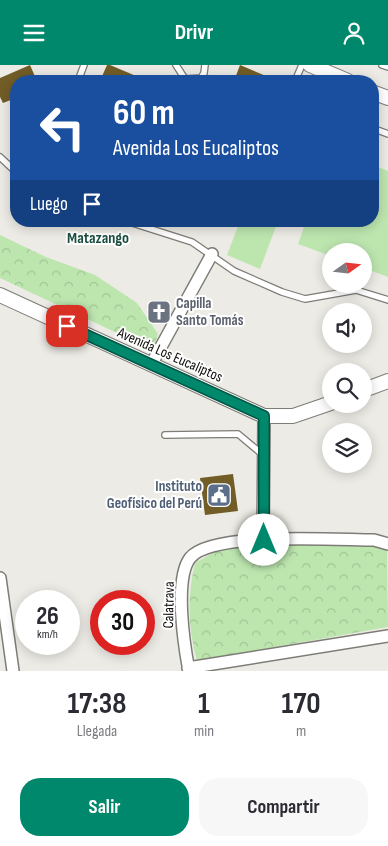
<!DOCTYPE html>
<html lang="es">
<meta charset="utf-8">
<style>
body{margin:0;font-family:"Sofia Sans Condensed",sans-serif;background:#f7f7f7;color:#2b2b33;height:100vh;display:flex;flex-direction:column;font-size:19px;white-space:nowrap}
*{box-sizing:border-box;margin:0}
p{font-size:16px;color:#7c7c81}
.icon{flex:none;width:28px;height:28px;fill:none;stroke:currentColor;stroke-width:2;stroke-linecap:round;stroke-linejoin:round}
.map{position:relative;height:606px;overflow:hidden}
.sheet{display:flex;flex-direction:column;background:#fff;flex:1}
.sheet>*{flex:none}
.top-card{position:absolute;left:10px;top:10px;width:369px;height:152px;border-radius:20px;box-shadow:0 2px 12px #0003;background:#1a4fa0;color:#fff;overflow:hidden}
.needle{width:32px;rotate:75deg}
.tools{position:absolute;left:322px;top:178px;display:grid;gap:10px}
.tools a{display:grid;place-items:center;width:50px;height:50px;border-radius:50%;background:#fff;box-shadow:0 2px 12px #0003;font-size:25px}
.speed{position:absolute;left:15px;top:525px;display:flex;gap:10px;font-size:25px;font-weight:700;text-align:center}
.speed>*{display:grid;place-content:center;width:65px;height:65px;border-radius:50%;background:#fff;box-shadow:0 2px 12px #0003;line-height:1}
.speed small{font-size:12px;font-weight:400}
.speed .limit{border:8px solid #d22;background:#fff;color:#111}
.pin{position:absolute;display:grid;place-items:center;width:42px;height:42px;color:#fff;margin:-21px;border-radius:10px;box-shadow:0 2px 8px #0006}
.me{position:absolute;width:55px;margin:-28px;rotate:0deg;stroke-linejoin:round;filter:drop-shadow(0 0 4px #0008)}
.turn{display:flex;align-items:center;gap:18px;height:105px;padding:0 20px;font-size:22px}
.turn .icon{width:65px;height:65px;stroke-width:2.5}
.turn b{display:block;font-size:35px;line-height:42px}
.then{display:flex;align-items:center;height:48px;padding:0 20px;background:#0003;gap:10px;font-size:19px}
.eta{display:flex;justify-content:space-evenly;align-items:center;height:85px;text-align:center}
.eta b{font-size:30px;font-weight:700;line-height:35px}
.primary-button{display:flex;gap:10px;margin-top:auto;padding:10px 20px}
.primary-button a{flex:1;height:58px;border-radius:20px;background:#00886c;color:#fff;font-size:20px;font-weight:700;line-height:58px;text-align:center}
.primary-button a+a{background:#f7f7f7;color:#2b2b33}
header{display:flex;justify-content:space-between;align-items:center;height:65px;padding:0 20px;background:#00886c;color:#fff;font-size:22px;font-weight:700}
.map>svg:first-child{display:block}
</style>
<header><svg class="icon" aria-label="menu" viewBox="0 0 24 24"><path d="M4 6h16M4 12h16M4 18h16"/></svg>Drivr<svg class="icon" aria-label="person" viewBox="0 0 24 24"><circle cx="12" cy="8" r="4"/><path d="M4 21q1-7 8-7t8 7"/></svg></header>
<div class="map">
<svg width="388" height="606" viewBox="0 0 388 606">
<defs>
<pattern id="park-crowns" width="20" height="18" patternUnits="userSpaceOnUse" patternTransform="scale(1.25)"><rect width="20" height="18" fill="#bde6af"/><path d="M2 6a3 3 0 1 1 6 0M12 15a3 3 0 1 1 6 0" fill="none" stroke="#a1c495"/></pattern>
</defs>
<rect width="100%" height="100%" fill="#edebe5"/>
<path fill="url(#park-crowns)" d="M0,170l46,22 49,18 42,28 21,31 -4,13 -9,3 -26,-16 -119,-56z
M286,478l101,4 1,80 -191,34c-9,-33 -10,-65 -2,-98l26,-15z"/>
<path fill="#bde6af" d="M373,100l15,6v106l-24,-9v-17h-33v5l-33,-12 8,-23h66z
M240,156h38l-18,48 -33,-14z"/>
<path fill="#725d27" d="M30,0l7,16h-21v17l-13,5 -3,-6v-19z
M107,0h3l38,16h-48z
M240,0l38,16h-44z
M233,409l5,37 -33,4 -5,-37z"/>
<g fill="none" stroke-linecap="round" stroke-linejoin="round">
<g stroke="#7e7c77" stroke-width="8">
<path id="service" d="M176,0l9,14 16,-1 3,-5 1,-8
M382,0l6,2
M78,16l6,-16
M295,16l7,-16
M372,63l16,6
M0,92l16,15
M126,156l66,21 42,29 48,21 23,7 51,-9 32,10
M165,370l73,-1 24,20"/>
</g>
<g stroke="#7e7c77" stroke-width="14">
<path id="minor" d="M151,300l61,-111
M263,475l1,-124
M0,513l13,93
M188,603l200,-32
M189,606c-5,-26 -15,-92 1,-113 22,-27 148,-18 184,-18l14,4"/>
</g>
<g stroke="#7e7c77" stroke-width="16">
<path id="tertiary" d="M310,0l38,16
M372,27l16,6
M0,230l264,121h29l38,-13
M364,325l24,-9"/>
</g>
<use href="#service" stroke="#fff" stroke-width="5.5"/>
<use href="#minor" stroke="#fff" stroke-width="11"/>
<use href="#tertiary" stroke="#fff" stroke-width="14"/>
</g>
<g fill="none" stroke-linecap="round" stroke-linejoin="round">
<g stroke="#005846" stroke-width="12">
<path id="route" d="M67,261l197,90v124"/>
</g>
<use href="#route" stroke="#00886c" stroke-width="9"/>
</g>
<defs>
<g id="church-square" transform="scale(1.25)"><rect x="-9" y="-9" width="18" height="18" rx="4" fill="#6b7280" stroke="#fff"/><path d="M-1.2-6h2.4v3.5h3.3v2.4h-3.3V6h-2.4V-.1h-3.3v-2.4h3.3Z" fill="#fff"/></g>
<g id="civic-square" transform="scale(1.25)"><rect x="-9" y="-9" width="18" height="18" rx="4" fill="#5c6f8a" stroke="#fff"/><path d="M-.6-6.5H3V-4.5H.6V-3L4-1V1h2V6H-6V1h2V-1L-.6-3ZM-1.2 2.5V6h2.4V2.5Z" fill="#fff"/></g>
</defs>
<g fill-rule="evenodd">
<use href="#church-square" x="159" y="247"/>
<use href="#civic-square" x="219" y="430"/>
</g>
<g text-anchor="middle" dominant-baseline="central" stroke-width="4" stroke-linejoin="round" paint-order="stroke">
<g font-size="15" font-weight="bold" fill="#5b616d" stroke="#fff" text-anchor="start">
<text x="176" y="238">Capilla<tspan x="176" dy="17">Santo Tomás</tspan></text>
</g>
<g font-size="15" fill="#0e0d0b" stroke="#fff">
<text transform="translate(170 290) rotate(24)">Avenida Los Eucaliptos</text>
<text transform="translate(169 540) rotate(-89)">Calatrava</text>
</g>
<g font-size="15" font-weight="bold" fill="#4e5e75" stroke="#fff" text-anchor="end">
<text x="202" y="421">Instituto<tspan x="202" dy="17">Geofísico del Perú</tspan></text>
</g>
<g font-size="16" font-weight="bold" fill="#1b4e40" stroke="#fff">
<text x="98" y="173">Matazango</text>
</g>
</g>
</svg>
<div class="tools">
<a><svg class="needle" viewBox="-14 -14 28 28"><path d="M0-13l5 13h-10z" fill="#e53935"/><path d="M0 13l5-13h-10z" fill="#7c7c81"/></svg></a>
<a><svg class="icon" aria-label="sound" viewBox="0 0 24 24"><path d="M4 9h4l5-4v14l-5-4H4zM17 9q2 3 0 6"/></svg></a>
<a><svg class="icon" aria-label="search" viewBox="0 0 24 24"><circle cx="10" cy="10" r="6"/><path d="M15 15l6 6"/></svg></a>
<a><svg class="icon" aria-label="layers" viewBox="0 0 24 24"><path d="M12 4l9 5-9 5-9-5zM3 14l9 5 9-5"/></svg></a>
</div>
<div class="speed"><div>26<small>km/h</small></div><div class="limit">30</div></div>
<div class="pin" style="left:67px;top:261px;background:#d93025"><svg class="icon" aria-label="arrive" viewBox="0 0 24 24"><path d="M6 21V4h12l-3 4 3 4H6"/></svg></div>
<svg class="me" style="left:264px;top:475px" viewBox="-20 -20 40 40"><circle r="19" fill="#fff"/><path d="M0-13L10 11 0 6-10 11z" fill="#00886c"/></svg>
<div class="top-card">
<div class="turn"><svg class="icon" aria-label="left" viewBox="0 0 24 24"><path d="M17 20v-9H6M10 6l-5 5 5 5"/></svg><div><b>60 m</b>Avenida Los Eucaliptos</div></div>
<div class="then">Luego<svg class="icon" aria-label="arrive" viewBox="0 0 24 24"><path d="M6 21V4h12l-3 4 3 4H6"/></svg></div>
</div>
</div>
<section class="sheet">
<div class="eta">
<div><b>17:38</b><p>Llegada</p></div>
<div><b>1</b><p>min</p></div>
<div><b>170</b><p>m</p></div>
</div>
<div class="primary-button"><a>Salir</a><a>Compartir</a></div>
</section>
